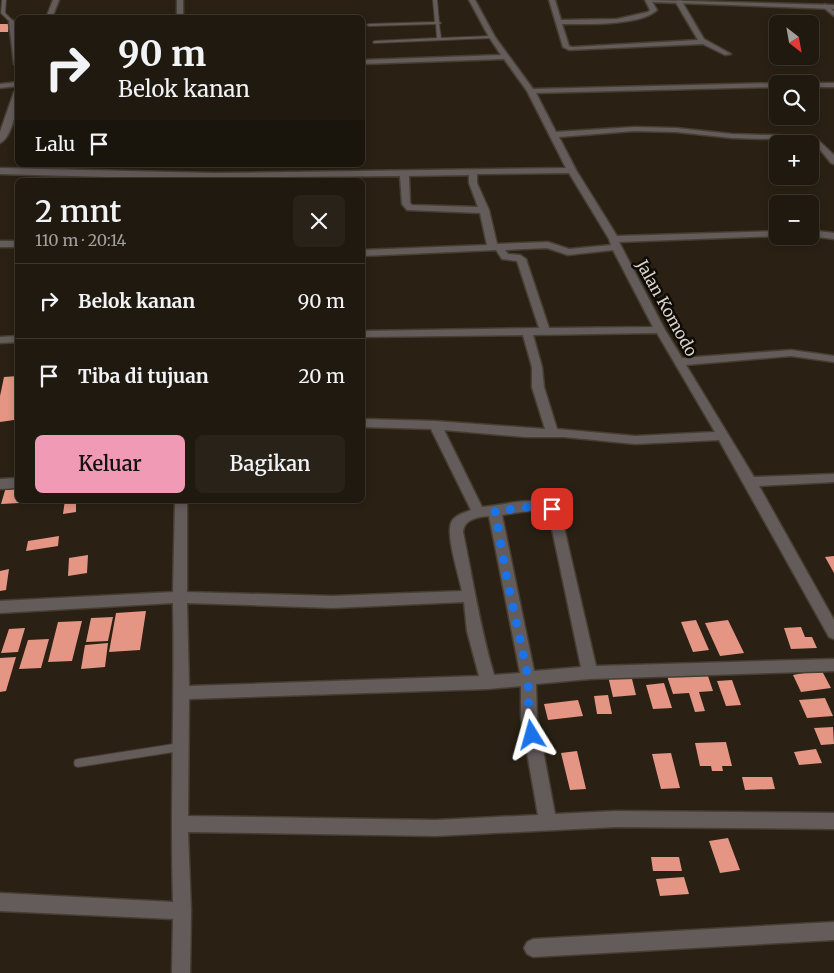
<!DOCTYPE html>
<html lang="id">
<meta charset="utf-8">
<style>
body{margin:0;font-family:Merriweather,serif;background:#282218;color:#f1f3f6;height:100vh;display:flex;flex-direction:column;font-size:19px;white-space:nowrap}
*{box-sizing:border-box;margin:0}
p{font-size:16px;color:#a2a09e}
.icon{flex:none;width:28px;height:28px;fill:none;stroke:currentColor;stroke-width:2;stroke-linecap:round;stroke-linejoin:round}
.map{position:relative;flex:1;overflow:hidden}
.details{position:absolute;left:15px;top:178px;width:350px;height:325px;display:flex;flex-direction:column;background:#20190f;border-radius:8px;box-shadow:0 2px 8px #0003,0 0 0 1px #3d382f}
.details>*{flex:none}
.top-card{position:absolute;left:15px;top:15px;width:350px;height:152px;border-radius:8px;box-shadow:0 2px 8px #0003,0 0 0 1px #3d382f;background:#20190f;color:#f1f3f6;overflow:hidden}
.needle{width:32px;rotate:149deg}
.tools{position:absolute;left:769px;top:15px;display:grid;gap:10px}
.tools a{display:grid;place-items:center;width:50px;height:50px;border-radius:8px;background:#20190f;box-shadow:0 2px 8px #0003,0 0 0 1px #3d382f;font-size:25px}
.pin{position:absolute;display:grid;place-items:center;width:42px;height:42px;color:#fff;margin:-21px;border-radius:10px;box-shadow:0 2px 8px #0006}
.me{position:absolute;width:55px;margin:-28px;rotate:352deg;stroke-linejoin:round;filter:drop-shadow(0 0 4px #0008)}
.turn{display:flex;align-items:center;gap:18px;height:105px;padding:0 20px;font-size:22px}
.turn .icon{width:65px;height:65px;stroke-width:2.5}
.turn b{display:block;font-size:35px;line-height:42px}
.then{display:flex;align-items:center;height:48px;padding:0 20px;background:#0003;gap:10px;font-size:19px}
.round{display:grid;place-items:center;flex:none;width:52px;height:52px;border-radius:8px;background:#282218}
.summary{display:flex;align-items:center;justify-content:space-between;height:85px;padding:0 20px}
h1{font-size:30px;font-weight:600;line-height:38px}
.action{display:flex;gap:10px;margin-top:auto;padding:10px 20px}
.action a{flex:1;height:58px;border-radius:8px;background:#f09ab5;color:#111;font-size:20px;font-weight:600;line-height:58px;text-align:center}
.action a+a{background:#282218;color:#f1f3f6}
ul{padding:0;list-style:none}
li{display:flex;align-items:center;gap:15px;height:75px;padding:0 20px;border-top:1px solid #3d382f}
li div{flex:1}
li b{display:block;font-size:19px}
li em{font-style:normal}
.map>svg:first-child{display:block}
</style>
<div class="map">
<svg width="834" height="973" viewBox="0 0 834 973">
<rect width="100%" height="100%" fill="#2a2114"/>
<path fill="#e59584" d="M0,24h9l-1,8h-8z
M18,376v28l-4,16 -14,2v-26l4,-19z
M18,486v14h2v3l-19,1 5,-17z
M65,500h11v12l-13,2z
M59,536l-1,10 -32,5 2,-10z
M88,555l-1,18 -19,3 1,-18z
M834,556v17l-9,-16z
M9,569l-3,21 -6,1v-20z
M146,611l-6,39 -31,2 7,-39z
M113,617l-5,24 -22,1 5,-24z
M696,620l13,30 -16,2 -12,-30z
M728,620l16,33 -24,3 -15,-33z
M82,621l-10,40 -24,1 10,-40z
M801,627l4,10h7l5,11 -26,1 -7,-21z
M25,628l-7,24 -17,1 8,-24z
M49,639l-8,29 -22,1 9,-29z
M108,643l-3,24 -24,2 4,-24z
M16,657l-10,34 -6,1v-34z
M815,669l1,3 6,-1 9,17 -30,4 -8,-17 11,-2 -1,-3z
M707,673l6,18 -14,1 6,19 -10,1 -6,-19 -16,1 -6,-18z
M631,675l5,20 -23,2 -5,-21z
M732,680l9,25 -15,1 -9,-25z
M664,683l8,25 -19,1 -7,-24z
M608,695l4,19h-15l-3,-18z
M825,698l8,18 -26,2 -8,-18z
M578,700l5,16 -35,4 -4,-16z
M833,727l1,17 -13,1 -7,-17z
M726,742l6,24h-10l1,5h-11l-1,-5h-11l-5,-23z
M816,749l6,14 -23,2 -5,-13z
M577,751l9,38 -16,1 -9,-37z
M671,753l9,35 -19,1 -9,-35z
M742,777h30l3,12 -30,1z
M728,838l12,32 -20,3 -11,-32z
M651,857h28l3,14h-29z
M684,877l5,17 -29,2 -4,-17z"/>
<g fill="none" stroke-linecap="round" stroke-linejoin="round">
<g stroke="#463e31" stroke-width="2">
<path id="service" d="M2,0h4l-1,13 8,8v2h-2l-10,-10z
M433,0h4l2,22 2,1 -2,1 2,14 51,-2 2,1 -2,1 -118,5 -1,-1 2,-1 62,-3 -1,-14 -67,2 -2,-1 2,-1 66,-2z
M180,743l3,1 1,3 -1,3 -3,1 -102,16 -3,-1 -1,-3 1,-3 3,-1z"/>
</g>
<g stroke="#463e31" stroke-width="3">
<path id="minor" d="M53,0h6l-7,18h-6z
M177,0h6v18h-6z
M469,0h6l20,37 38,52 245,-6 3,1h-3v3l-242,6 20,39 78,-5 42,1 56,6 69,2 18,5 15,14v9l-3,-1 -13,-16 -17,-7 -69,-2 -56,-6 -42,-1 -75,6 17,33 41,66 161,-5v5h2l-161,6 46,88 17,28 109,-8 43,6v6l-43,-6 -105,9 68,112 80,-3v8l-75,4 75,134v19l-5,-2 -110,-197 -84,4 -71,-7h-39l-81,-7 38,77c26,-2 55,-14 78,3l36,156 238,-7v12l-244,8 -54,5 1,34 18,96 61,-3 218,2v16l-218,-2 -180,9 -248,-4 3,79 -1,62h-18l1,-54 -173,-8v-18l173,9c-3,-100 2,-199 0,-299l-173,10v-12l173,-9 2,-92h12v92l146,4 129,-5c-3,-15 -16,-55 -11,-68 3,-8 13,-10 20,-13l-40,-81 -69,-2v-8l73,2 110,8 -13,-42v-20l-9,-32 -161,2v-6l177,-3 -22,-67 -15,-2 -6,-9 -134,6v-6l125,-5 -7,-32 -73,-3 -5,-6 -2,-28 -257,2 -143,-4v-6l215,5 351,-5 -39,-77 -23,-32 -142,5v-4l139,-5 -12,-18zM569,173l40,66 2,6 -42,4 -21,-7 -51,2 -8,-34 -12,-27v-9zM469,175v8l9,24 -66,-2 -2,-2 -1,-27zM547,248l21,7 45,-5 40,77 -104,1 -23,-69 -6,-4 -12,-1 -3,-4zM657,333l58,99 -80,4 -78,-7 -13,-42 -2,-20 -9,-32zM535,510l10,2 4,3 32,152 -47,4 -32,-156zM489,516l31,157 -26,2c-14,-47 -21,-95 -31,-143 1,-13 15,-15 26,-16zM464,602l3,29 12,45 -290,10 -2,-83 146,5zM521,686v32l17,97 -102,5 -248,-4 1,-117 299,-10z
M549,0h6l6,20 56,-1 31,-7 2,-2 -5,-10h6l6,10c-16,16 -72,14 -95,14l7,22 3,1 126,-7 -23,-39 6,-1 23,39 27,15 -6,1 -22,-11 -134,6 -6,-3z
M825,4l9,7v5l-11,-9 -1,-1z
M12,20l3,2 3,44 -4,-2 -5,-42z
M18,82v4l-18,2v-4z
M810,83h24v4h-24v-3h-3z
M18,90c0,13 -5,47 -18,53v-11l14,-40z
M810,230l24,3v6l-24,-3z
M0,241h18v6h-18z
M18,336v6l-18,1v-6z
M18,478v10l-18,1v-10z
M834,922v18l-301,17 -6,-3 -3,-6 3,-6 6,-3z"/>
</g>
<g stroke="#463e31" stroke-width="3">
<path id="tertiary" d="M648,0l186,5v4l-183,-7z"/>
</g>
<use href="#service" fill="#645b5b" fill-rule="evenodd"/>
<use href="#minor" fill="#645b5b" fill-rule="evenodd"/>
<use href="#tertiary" fill="#645b5b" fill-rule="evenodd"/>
</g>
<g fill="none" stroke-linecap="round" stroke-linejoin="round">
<path stroke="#1a73e8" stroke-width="9" stroke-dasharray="0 16.2" d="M532,735l-3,-17 -1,-41 -22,-103 -11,-63 43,-5 14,3"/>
</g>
<g text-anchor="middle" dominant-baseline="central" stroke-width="5" stroke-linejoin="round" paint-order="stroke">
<g font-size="16" fill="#dbd4cc" stroke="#0f0b06">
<text transform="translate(667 308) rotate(61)">Jalan Komodo</text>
</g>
</g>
</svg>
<div class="tools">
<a><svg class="needle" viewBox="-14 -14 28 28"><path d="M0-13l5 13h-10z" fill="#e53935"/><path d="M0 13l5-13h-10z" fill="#a2a09e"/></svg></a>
<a><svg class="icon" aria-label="search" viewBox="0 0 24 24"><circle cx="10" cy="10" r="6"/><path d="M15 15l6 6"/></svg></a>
<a>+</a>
<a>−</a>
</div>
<div class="pin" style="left:552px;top:509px;background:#d93025"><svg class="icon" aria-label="arrive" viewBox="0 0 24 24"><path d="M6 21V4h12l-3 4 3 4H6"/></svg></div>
<svg class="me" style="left:532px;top:735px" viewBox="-20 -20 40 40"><path d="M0-17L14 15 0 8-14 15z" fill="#1a73e8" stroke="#fff" stroke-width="4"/></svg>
<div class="top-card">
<div class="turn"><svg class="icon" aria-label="right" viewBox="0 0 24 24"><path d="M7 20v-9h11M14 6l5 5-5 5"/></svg><div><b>90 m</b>Belok kanan</div></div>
<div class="then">Lalu<svg class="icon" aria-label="arrive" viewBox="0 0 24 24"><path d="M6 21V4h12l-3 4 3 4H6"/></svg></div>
</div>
<section class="details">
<div class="summary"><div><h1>2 mnt</h1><p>110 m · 20:14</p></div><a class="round"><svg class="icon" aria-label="close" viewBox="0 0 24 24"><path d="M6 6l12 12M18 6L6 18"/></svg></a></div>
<ul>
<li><svg class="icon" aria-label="right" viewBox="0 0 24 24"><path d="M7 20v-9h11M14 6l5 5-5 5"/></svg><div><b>Belok kanan</b></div><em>90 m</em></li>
<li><svg class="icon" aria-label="arrive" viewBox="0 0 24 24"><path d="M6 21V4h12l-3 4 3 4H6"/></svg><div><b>Tiba di tujuan</b></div><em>20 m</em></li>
</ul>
<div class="action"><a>Keluar</a><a>Bagikan</a></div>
</section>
</div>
